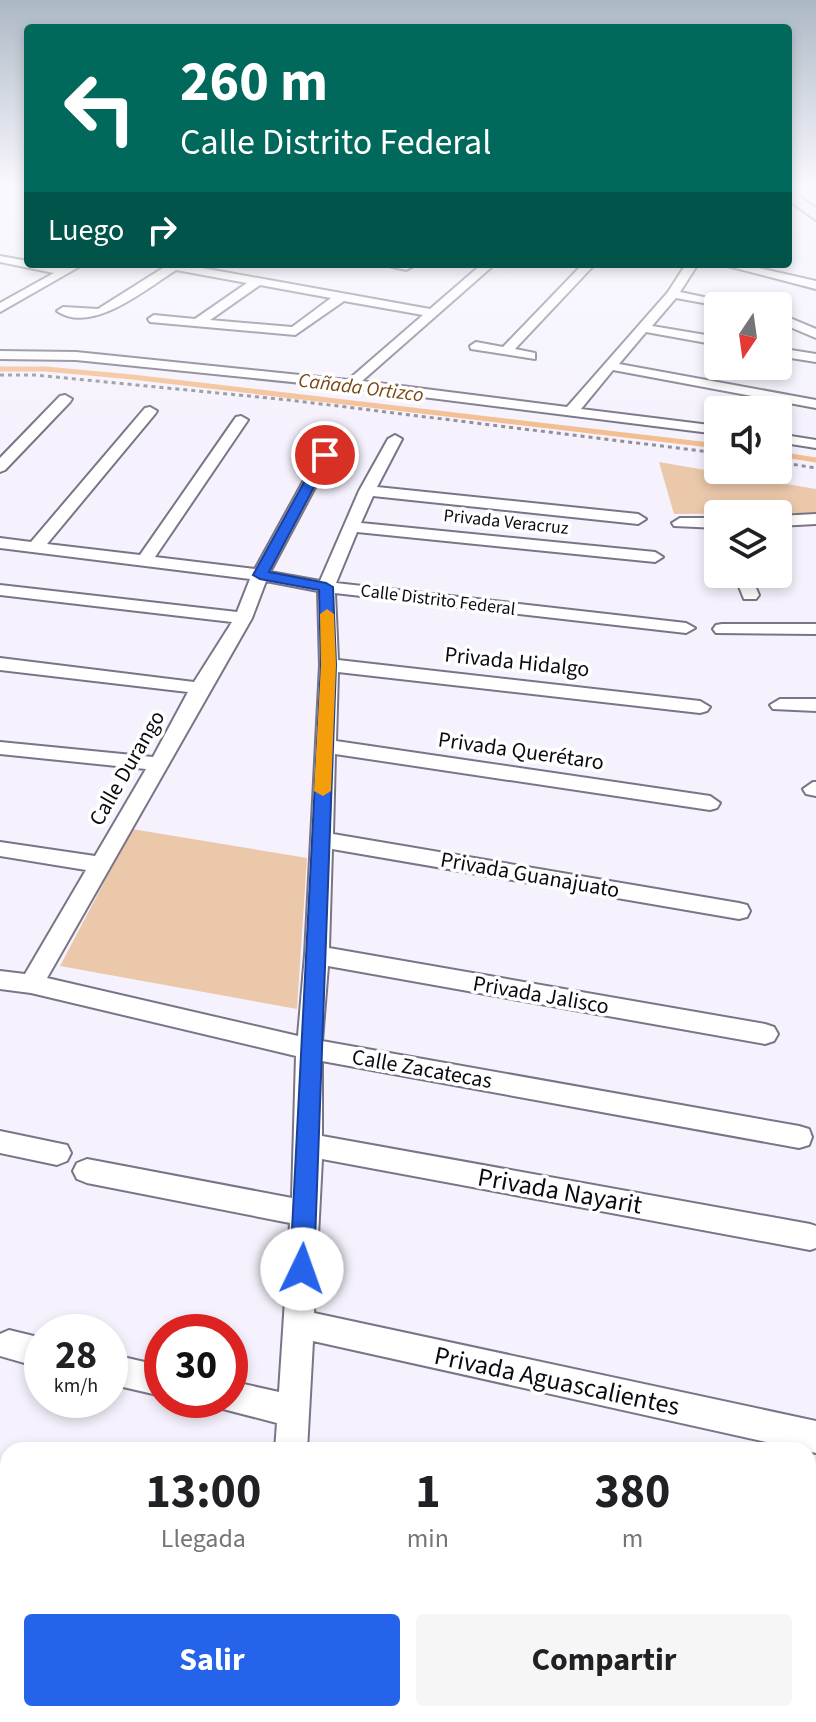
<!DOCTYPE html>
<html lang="es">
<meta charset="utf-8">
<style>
body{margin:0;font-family:"Source Sans 3",sans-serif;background:#f6f6f6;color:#202124;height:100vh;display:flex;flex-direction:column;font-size:30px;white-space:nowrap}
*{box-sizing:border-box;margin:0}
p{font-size:26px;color:#757577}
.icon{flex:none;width:44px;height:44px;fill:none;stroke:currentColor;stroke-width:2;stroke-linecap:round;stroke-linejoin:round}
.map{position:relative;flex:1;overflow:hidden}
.drawer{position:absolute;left:0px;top:1442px;width:816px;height:280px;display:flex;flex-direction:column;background:#fff;border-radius:24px 24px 0 0;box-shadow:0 4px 12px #0003}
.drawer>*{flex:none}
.top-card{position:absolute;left:24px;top:24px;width:768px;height:244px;border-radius:8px;box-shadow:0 4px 12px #0003;background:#00695c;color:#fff;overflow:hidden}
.needle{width:52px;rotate:193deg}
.fabs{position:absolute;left:704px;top:292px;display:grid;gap:16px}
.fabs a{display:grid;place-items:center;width:88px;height:88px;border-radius:8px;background:#fff;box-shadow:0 4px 12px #0003;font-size:40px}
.speed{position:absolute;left:24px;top:1314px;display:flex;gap:16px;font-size:40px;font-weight:700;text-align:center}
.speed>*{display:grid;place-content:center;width:104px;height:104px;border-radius:50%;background:#fff;box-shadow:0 4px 12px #0003;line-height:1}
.speed small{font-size:20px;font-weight:400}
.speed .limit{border:12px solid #d22;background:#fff;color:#111}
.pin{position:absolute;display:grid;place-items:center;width:68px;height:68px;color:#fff;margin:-34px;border:4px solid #fff;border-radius:50%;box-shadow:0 2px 8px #0007}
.me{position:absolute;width:88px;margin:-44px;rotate:3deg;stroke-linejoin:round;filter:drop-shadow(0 0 6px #0008)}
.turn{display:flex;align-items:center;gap:28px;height:168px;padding:0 24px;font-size:36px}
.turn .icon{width:104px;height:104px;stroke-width:2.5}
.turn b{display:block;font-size:56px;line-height:68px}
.then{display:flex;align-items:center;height:76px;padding:0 24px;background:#0003;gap:16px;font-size:30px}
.eta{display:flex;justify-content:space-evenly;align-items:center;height:136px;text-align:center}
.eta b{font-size:48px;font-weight:700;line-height:56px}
.primary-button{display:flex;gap:16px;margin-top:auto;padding:16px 24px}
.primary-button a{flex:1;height:92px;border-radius:8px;background:#2563eb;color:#fff;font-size:32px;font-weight:700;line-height:92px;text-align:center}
.primary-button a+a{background:#f6f6f6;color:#202124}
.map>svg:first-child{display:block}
</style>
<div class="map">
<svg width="816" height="1722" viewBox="0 0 816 1722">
<rect width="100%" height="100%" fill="#f5f2fd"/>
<path fill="#ebc8aa" d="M659,462l157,27v24l-142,1z
M132,829l175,29 -10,151 -237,-43z"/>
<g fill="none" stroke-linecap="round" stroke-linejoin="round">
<path stroke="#f3be91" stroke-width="5" d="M0,369h46l86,8 586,69
M778,454l38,6"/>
<g stroke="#7a7586" stroke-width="4">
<path id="street" d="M0,256l28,5v3l36,3 20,-3 -84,48v-9l54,-30 -54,-11z
M155,264h25l250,45 52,-45h13l-133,117 205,26 101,-115 18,-28h12l-18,28 66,14h-26l-44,-8 -24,28 66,11v8l-72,-13 -27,32 197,36v8l-203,-38 -32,39 137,17v8l-367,-46 -275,-28 -76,-1v-8l76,1 272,28 75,-65 -79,-14 -49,34 -145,-13 -2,-3 6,-4 41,4 52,-36 -71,-13c-30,19 -84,65 -119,41l6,-4 35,2 65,-41zM260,285l71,13 -39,29 -82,-7z
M380,264h28l4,3 -6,3z
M583,264h12l-80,85 20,4v6l-64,-10 -1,-3 6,-4 27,5z
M720,264h21l75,17v8z
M778,313l38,16v9l-38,-16z
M778,348l38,6v8l-38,-6z
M65,395l7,4 -2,3 -65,68 -5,2v-14l60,-62z
M150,407l7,4 -2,3 -108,130 93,11 96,-138 5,-1 7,4 -93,137 100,12 76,-138 7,-4 7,4 -75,141 50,9 39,-90 29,-52 7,-4 7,4 -25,48 261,27 8,5 -8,5 -265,-28 -12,27 294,29 8,5 -8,5 -298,-30 -21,51 350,40 9,5 -9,5 -351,-40 3,67 362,41 10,6 -3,4 -7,2 -362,-41 -2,69 374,55 10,7 -3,5 -7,2 -375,-56 -2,80 406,69 8,2 3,6 -3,6 -8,2 -407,-70 -3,99 436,76 9,3 4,7 -4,7 -9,3 -437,-78 -6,75 477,85 10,3 3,8 -3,8 -10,3 -477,-87v75l488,88 6,2v22l-6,2 -488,-91 -8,154 502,108v32l-503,-112 -6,109h-32l2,-27 -58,-15 -3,-8h14v-19l49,11 11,-169 -203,-40 -10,-4 -4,-8 4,-8 10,-4 205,39 4,-142 -265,-63 -31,-4v-18l25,3 61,-104 -86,-14v-14l95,14 51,-87 -146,-15v-12l153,15 35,-65 -188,-22v-12l194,24 38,-60 -232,-27v-10l237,27 13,-33 -250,-31v-10l31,4 114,-134zM266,581l52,10 2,74 -15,290 -7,81 -251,-58 205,-360z
M778,434l38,6v8l-38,-6z
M816,514v10l-38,2v-10z
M680,518h38v10l-44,-2 -2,-3z
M734,574h16l9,21 -3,4h-12z
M722,624h94v10l-100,-1 -3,-4 3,-4z
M780,699h36v12l-43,-2 -3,-4z
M813,782h3v14l-10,-2 -3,-5z
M0,1131l67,14 4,8 -4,8 -10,4 -57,-12z
M9,1330l33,8v30l-42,-12v-22z
M110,1354l52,12v30l-52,-12z
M0,1575l8,2v34l-8,-2z
M808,1668l8,2v36l-8,-2z
M270,1714h38v8h-38z"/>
</g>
<g stroke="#7a7586" stroke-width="4">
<path id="secondary" d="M788,189l28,19v12l-28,-20z"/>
</g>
<path stroke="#918f97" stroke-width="3" stroke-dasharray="4 4" stroke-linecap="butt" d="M0,375h35l254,25 429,53
M778,462l38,6"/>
<use href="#street" fill="#fff" fill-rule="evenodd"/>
<use href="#secondary" fill="#f1ebff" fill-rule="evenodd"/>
</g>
<linearGradient id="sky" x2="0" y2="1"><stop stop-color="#acb8c5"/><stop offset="0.44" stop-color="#faf9fe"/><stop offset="1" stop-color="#faf9fe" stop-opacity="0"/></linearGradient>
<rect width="816" height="427" fill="url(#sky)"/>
<path fill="#2563eb" stroke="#184099" stroke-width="2" d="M325,452l6,3 -62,117 57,11 7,4 3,78 -22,604 -4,8 -8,3 -9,-3 -3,-8 31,-604 -2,-75 -59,-11 -7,-4 66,-120z"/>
<path fill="#f59e0b" d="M327,609l7,5 2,51 -5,126 -8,5 -9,-5 7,-126 -1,-51z"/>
<g text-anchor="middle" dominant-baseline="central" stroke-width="7" stroke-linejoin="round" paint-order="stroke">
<g font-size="18" fill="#0c0a10" stroke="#fff">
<text transform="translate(506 522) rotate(6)">Privada Veracruz</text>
<text transform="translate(438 600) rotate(7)">Calle Distrito Federal</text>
</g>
<g font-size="20" font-style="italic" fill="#784713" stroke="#fff">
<text transform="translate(361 388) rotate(7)">Cañada Ortizco</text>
</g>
<g font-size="22" fill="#0c0a10" stroke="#fff">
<text transform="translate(517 662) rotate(6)">Privada Hidalgo</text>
<text transform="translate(521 751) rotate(8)">Privada Querétaro</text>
<text transform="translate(127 768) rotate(-60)">Calle Durango</text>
<text transform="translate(530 875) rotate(10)">Privada Guanajuato</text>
<text transform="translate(541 995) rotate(10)">Privada Jalisco</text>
<text transform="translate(422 1069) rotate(10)">Calle Zacatecas</text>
</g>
<g font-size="26" fill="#0c0a10" stroke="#fff">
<text transform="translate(560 1191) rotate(10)">Privada Nayarit</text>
<text transform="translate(557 1381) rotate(12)">Privada Aguascalientes</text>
</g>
</g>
</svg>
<div class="fabs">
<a><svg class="needle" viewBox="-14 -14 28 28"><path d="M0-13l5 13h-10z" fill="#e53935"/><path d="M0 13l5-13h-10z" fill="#757577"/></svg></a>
<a><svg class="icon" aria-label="sound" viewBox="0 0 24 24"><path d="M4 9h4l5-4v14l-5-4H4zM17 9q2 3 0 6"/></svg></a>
<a><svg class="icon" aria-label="layers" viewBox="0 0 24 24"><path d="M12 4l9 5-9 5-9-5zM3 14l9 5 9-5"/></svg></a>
</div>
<div class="speed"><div>28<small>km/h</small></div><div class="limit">30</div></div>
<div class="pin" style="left:325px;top:455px;background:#d93025"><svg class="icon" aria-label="arrive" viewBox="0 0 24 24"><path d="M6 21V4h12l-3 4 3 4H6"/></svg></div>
<svg class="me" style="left:302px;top:1269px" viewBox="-20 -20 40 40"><circle r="19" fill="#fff"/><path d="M0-13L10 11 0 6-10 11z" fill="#2563eb"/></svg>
<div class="top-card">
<div class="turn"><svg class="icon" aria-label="left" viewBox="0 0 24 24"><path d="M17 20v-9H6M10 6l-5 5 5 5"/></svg><div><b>260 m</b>Calle Distrito Federal</div></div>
<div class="then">Luego<svg class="icon" aria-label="right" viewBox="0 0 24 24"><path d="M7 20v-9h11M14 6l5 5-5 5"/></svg></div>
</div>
<section class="drawer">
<div class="eta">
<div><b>13:00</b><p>Llegada</p></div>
<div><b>1</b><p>min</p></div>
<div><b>380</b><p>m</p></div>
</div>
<div class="primary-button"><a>Salir</a><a>Compartir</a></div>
</section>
</div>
